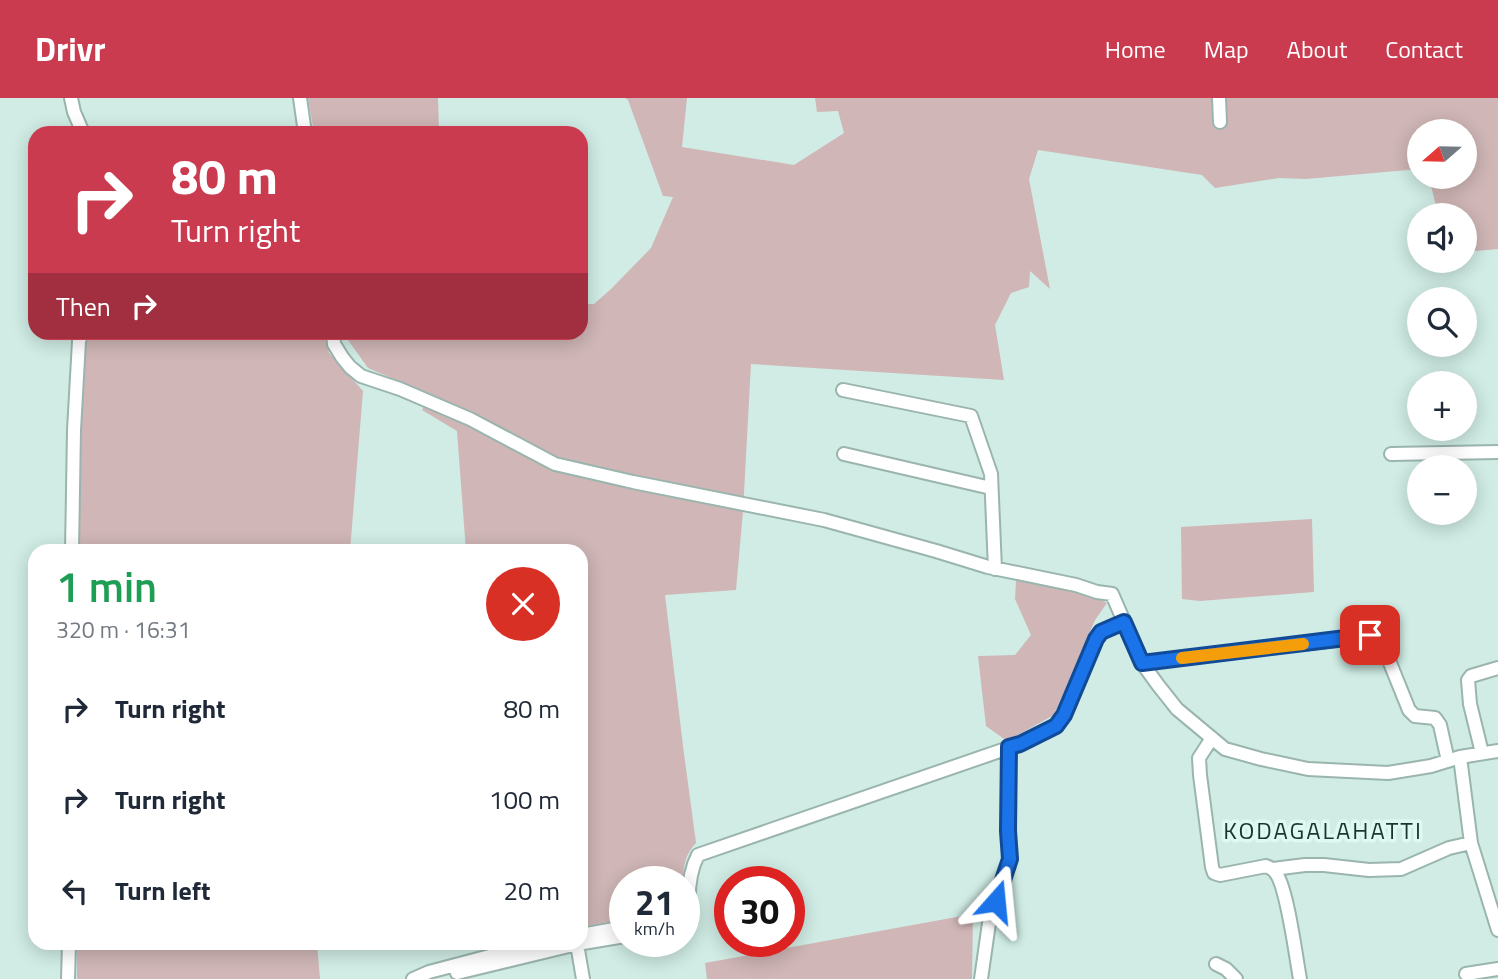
<!DOCTYPE html>
<meta charset="utf-8">
<style>
body{margin:0;font-family:"Titillium Web",sans-serif;background:#f2f2f3;color:#1f2937;height:100vh;display:flex;flex-direction:column;font-size:26px;white-space:nowrap}
*{box-sizing:border-box;margin:0}
p{font-size:23px;color:#747a83}
.icon{flex:none;width:38px;height:38px;fill:none;stroke:currentColor;stroke-width:2;stroke-linecap:round;stroke-linejoin:round}
.map{position:relative;flex:1;overflow:hidden}
.side{position:absolute;left:28px;top:446px;width:560px;height:406px;display:flex;flex-direction:column;background:#fff;border-radius:21px;box-shadow:0 4px 18px #0003}
.side>*{flex:none}
.top-card{position:absolute;left:28px;top:28px;width:560px;height:214px;border-radius:21px;box-shadow:0 4px 18px #0003;background:#cb3b4f;color:#fff;overflow:hidden}
.needle{width:46px;rotate:250deg}
.controls{position:absolute;left:1407px;top:21px;display:grid;gap:14px}
.controls a{display:grid;place-items:center;width:70px;height:70px;border-radius:50%;background:#fff;box-shadow:0 4px 18px #0003;font-size:35px}
.speed{position:absolute;left:609px;top:768px;display:flex;gap:14px;font-size:35px;font-weight:700;text-align:center}
.speed>*{display:grid;place-content:center;width:91px;height:91px;border-radius:50%;background:#fff;box-shadow:0 4px 18px #0003;line-height:1}
.speed small{font-size:18px;font-weight:400}
.speed .limit{border:10px solid #d22;background:#fff;color:#111}
.pin{position:absolute;display:grid;place-items:center;width:60px;height:60px;color:#fff;margin:-30px;border-radius:14px;box-shadow:0 4px 10px #0006}
.me{position:absolute;width:77px;margin:-38px;rotate:18deg;stroke-linejoin:round;filter:drop-shadow(0 0 5px #0008)}
.turn{display:flex;align-items:center;gap:24px;height:147px;padding:0 28px;font-size:32px}
.turn .icon{width:91px;height:91px;stroke-width:2.5}
.turn b{display:block;font-size:49px;line-height:60px}
.then{display:flex;align-items:center;height:66px;padding:0 28px;background:#0003;gap:14px;font-size:26px}
.round{display:grid;place-items:center;flex:none;width:74px;height:74px;border-radius:37px;background:#f2f2f3}
.overview{display:flex;align-items:center;justify-content:space-between;height:119px;padding:0 28px}
h1{font-size:42px;font-weight:600;line-height:52px;color:#1e9e55}
ul{padding:0;list-style:none}
li{display:flex;align-items:center;gap:21px;height:91px;padding:0 28px}
li div{flex:1}
li b{display:block;font-size:26px}
li em{font-style:normal}
header{display:flex;align-items:center;gap:42px;box-sizing:border-box;height:98px;padding:0 35px;background:#cb3b4f;color:#fff}
header strong{font-size:33px}
nav{display:flex;gap:38px;margin-inline-start:auto;font-size:24px}
.map>svg:first-child{display:block}
</style>
<header>
<strong>Drivr</strong>
<nav><a>Home</a><a>Map</a><a>About</a><a>Contact</a></nav>
</header>
<div class="map">
<svg width="1498" height="881" viewBox="0 0 1498 881">
<rect width="100%" height="100%" fill="#d0ece5"/>
<path fill="#d0b6b6" d="M308,0h130l1,35h-125z
M625,0h62l-5,49 112,18 50,-32 -6,-22 -21,1 -2,-14h683v151l-33,3v-37h-27l-9,-38h36v-46h-46v38l-113,10 -27,-1 -64,10 -13,-13 -164,-25 -9,29 21,110 -20,-18 -1,16 -18,6 -16,32 9,55 -253,-16 -8,147 -7,79 -71,5 18,151 13,97c-11,11 -13,24 -13,39h-58v37l-44,8v-376h-115l-9,-120 -35,-21 9,-15 -63,-27 -25,-35 238,-1v-28h13l17,-15 40,-41 22,-51 -10,-1 -35,-96z
M86,235h239l4,20 34,38 -13,160h-272l4,-204z
M1312,421l2,73 -114,9 -18,-2 -1,-72z
M1016,483l71,12 20,10 -12,17 -41,95 -47,26 -21,-15 -8,-70 37,-1 16,-20 -16,-36z
M973,816l-1,65h-265l-2,-16z
M77,845h240l3,36h-243z"/>
<g fill="none" stroke-linecap="round" stroke-linejoin="round">
<g stroke="#9ab5ae" stroke-width="16">
<path id="minor" d="M71,0l3,14 9,21
M300,0l5,35
M1219,0l1,24
M333,234l1,12 8,13 8,10 11,9 39,13 70,30 85,45 78,18 191,38 112,31 52,16 88,18 21,7 15,2 30,69 16,22 19,24 48,40 36,10 47,10 80,4 43,-7 29,-9 38,-6
M843,292l128,26 20,58 4,95
M844,356l147,34
M1391,356l107,-2
M72,453l2,-121 5,-89 3,-9
M1142,565l202,-24 19,-3 15,-1 4,6 4,12 23,57 6,6 20,2 5,7 8,36
M1212,640l-13,20 1,17 12,92 2,6 6,2 46,-9c4,2 6,2 9,6 12,13 21,86 25,107
M1482,655l-12,-49 -2,-24 3,-4 27,-8
M1460,659l11,86 27,87
M1273,771l32,-4h19l45,5 32,-1 48,-21 22,-5
M684,817l5,-5c-1,-18 0,-38 9,-55l322,-111 36,-18 8,-11 32,-76 5,-7 23,-10
M581,837l44,-8
M577,846l6,35
M1216,866l10,5 10,10
M457,875l120,-29 48,-8
M1466,876l32,-5
M68,881l1,-36
M413,881l16,-7 110,-29
M981,881l8,-56 21,-64 -2,-28 1,-84"/>
</g>
<use href="#minor" stroke="#fff" stroke-width="12"/>
</g>
<g fill="none" stroke-linecap="round" stroke-linejoin="round">
<g stroke="#114b97" stroke-width="18">
<path id="route" d="M996,803l14,-42 -2,-28 1,-84 11,-3 36,-18 8,-11 32,-76 5,-7 23,-10 18,41 228,-28"/>
</g>
<use href="#route" stroke="#1a73e8" stroke-width="12"/>
<path stroke="#f59e0b" stroke-width="12" d="M1182,560l121,-14"/>
</g>
<g text-anchor="middle" dominant-baseline="central" stroke-width="7" stroke-linejoin="round" paint-order="stroke">
<g font-size="24" letter-spacing="2" fill="#1c332f" stroke="#ddf9f2">
<text x="1323" y="732">KODAGALAHATTI</text>
</g>
</g>
</svg>
<div class="controls">
<a><svg class="needle" viewBox="-14 -14 28 28"><path d="M0-13l5 13h-10z" fill="#e53935"/><path d="M0 13l5-13h-10z" fill="#747a83"/></svg></a>
<a><svg class="icon" aria-label="sound" viewBox="0 0 24 24"><path d="M4 9h4l5-4v14l-5-4H4zM17 9q2 3 0 6"/></svg></a>
<a><svg class="icon" aria-label="search" viewBox="0 0 24 24"><circle cx="10" cy="10" r="6"/><path d="M15 15l6 6"/></svg></a>
<a>+</a>
<a>−</a>
</div>
<div class="speed"><div>21<small>km/h</small></div><div class="limit">30</div></div>
<div class="pin" style="left:1370px;top:537px;background:#d93025"><svg class="icon" aria-label="arrive" viewBox="0 0 24 24"><path d="M6 21V4h12l-3 4 3 4H6"/></svg></div>
<svg class="me" style="left:996px;top:803px" viewBox="-20 -20 40 40"><path d="M0-17L14 15 0 8-14 15z" fill="#1a73e8" stroke="#fff" stroke-width="4"/></svg>
<div class="top-card">
<div class="turn"><svg class="icon" aria-label="right" viewBox="0 0 24 24"><path d="M7 20v-9h11M14 6l5 5-5 5"/></svg><div><b>80 m</b>Turn right</div></div>
<div class="then">Then<svg class="icon" aria-label="right" viewBox="0 0 24 24"><path d="M7 20v-9h11M14 6l5 5-5 5"/></svg></div>
</div>
<section class="side">
<div class="overview"><div><h1>1 min</h1><p>320 m · 16:31</p></div><a class="round" style="background:#d93025;color:#fff"><svg class="icon" aria-label="close" viewBox="0 0 24 24"><path d="M6 6l12 12M18 6L6 18"/></svg></a></div>
<ul>
<li><svg class="icon" aria-label="right" viewBox="0 0 24 24"><path d="M7 20v-9h11M14 6l5 5-5 5"/></svg><div><b>Turn right</b></div><em>80 m</em></li>
<li><svg class="icon" aria-label="right" viewBox="0 0 24 24"><path d="M7 20v-9h11M14 6l5 5-5 5"/></svg><div><b>Turn right</b></div><em>100 m</em></li>
<li><svg class="icon" aria-label="left" viewBox="0 0 24 24"><path d="M17 20v-9H6M10 6l-5 5 5 5"/></svg><div><b>Turn left</b></div><em>20 m</em></li>
</ul>
</section>
</div>
